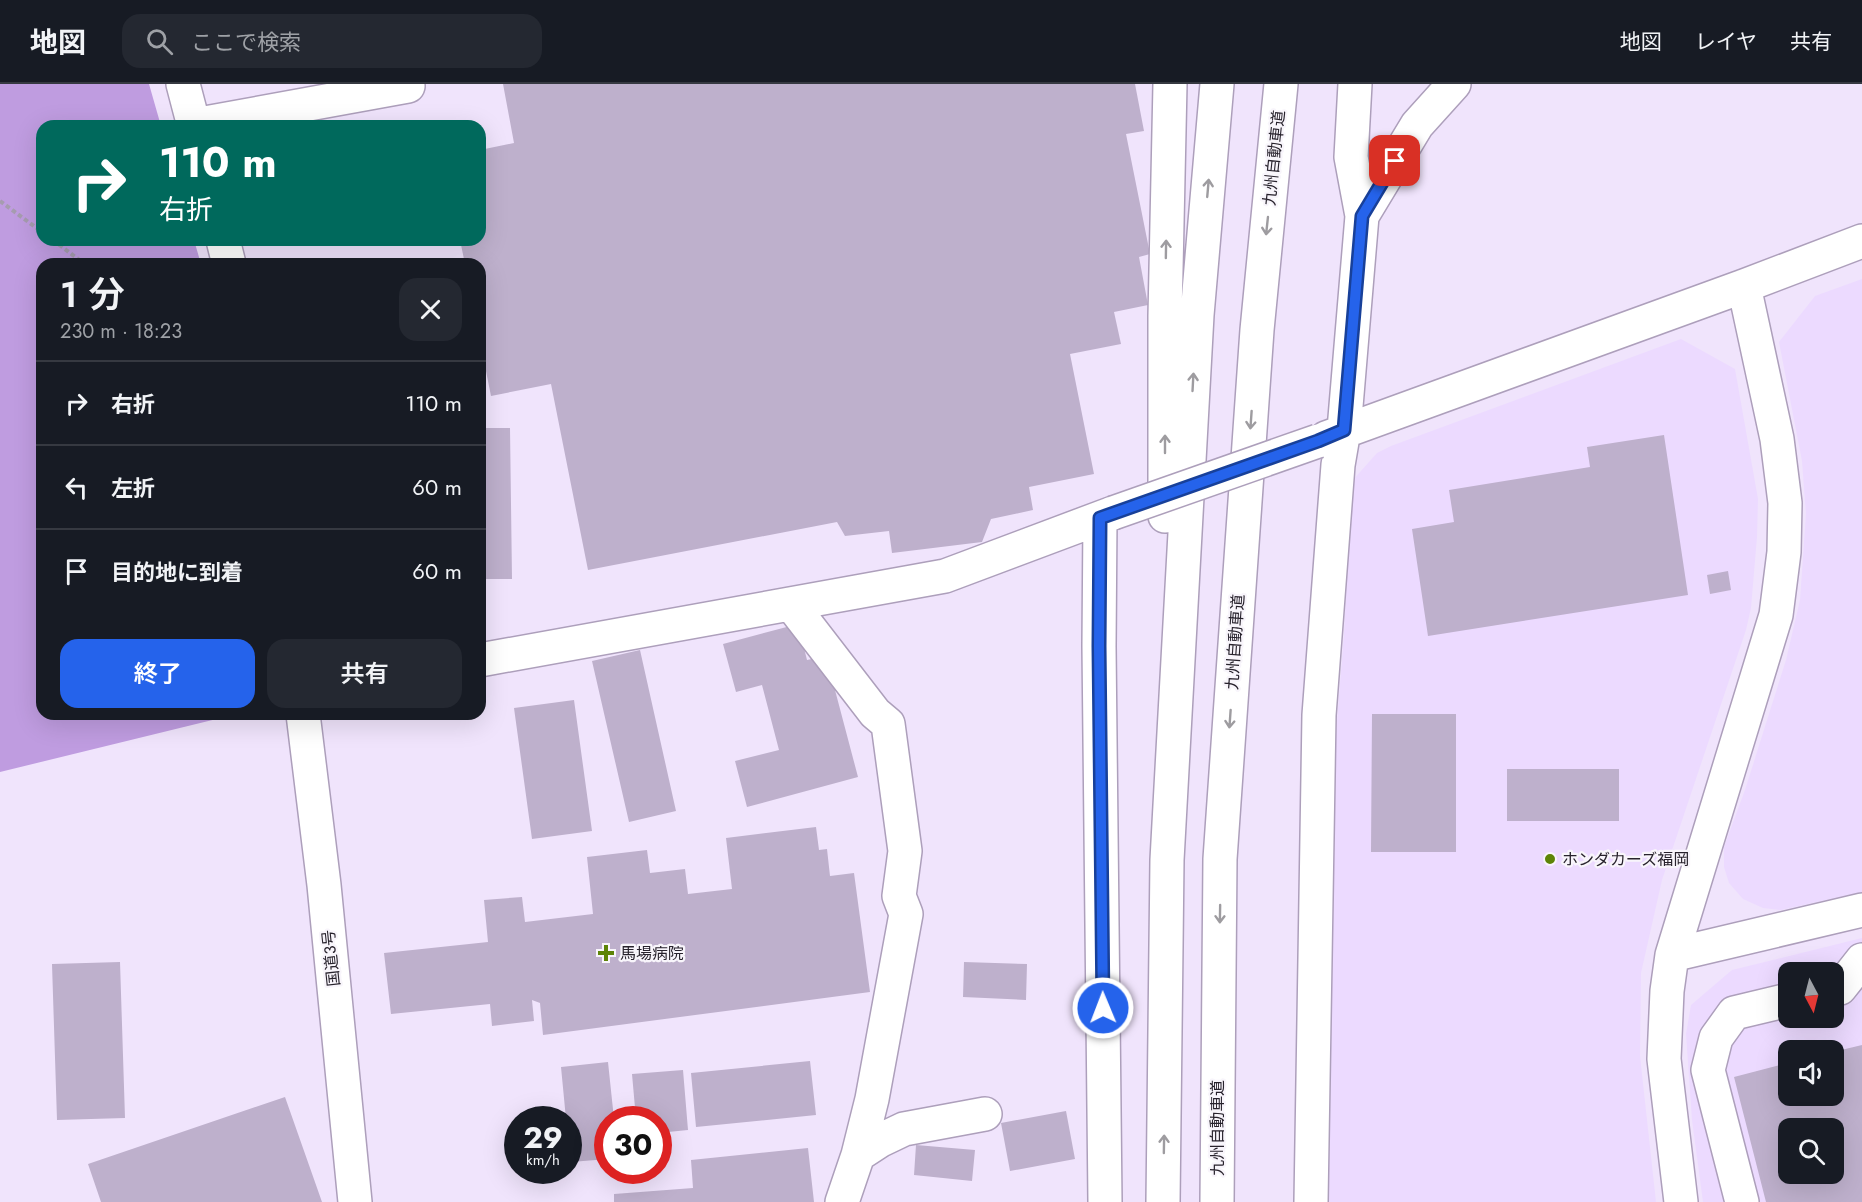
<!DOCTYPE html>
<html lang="ja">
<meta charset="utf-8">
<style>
body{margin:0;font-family:Jost,"Noto Sans JP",sans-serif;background:#242831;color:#f1f3f6;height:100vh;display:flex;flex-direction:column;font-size:22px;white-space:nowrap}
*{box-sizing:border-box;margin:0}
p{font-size:20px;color:#9ea1a6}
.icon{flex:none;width:33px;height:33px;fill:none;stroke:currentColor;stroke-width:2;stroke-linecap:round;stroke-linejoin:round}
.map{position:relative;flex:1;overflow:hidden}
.side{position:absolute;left:36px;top:174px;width:450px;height:462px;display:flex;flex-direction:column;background:#171b24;border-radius:18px;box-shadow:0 6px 24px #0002}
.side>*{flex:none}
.banner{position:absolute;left:36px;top:36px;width:450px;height:126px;border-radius:18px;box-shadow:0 6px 24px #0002;background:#00695c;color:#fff;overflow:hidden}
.needle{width:39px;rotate:173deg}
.controls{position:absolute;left:1778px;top:878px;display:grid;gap:12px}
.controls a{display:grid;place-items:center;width:66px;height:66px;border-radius:12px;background:#171b24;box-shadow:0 6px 24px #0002;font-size:30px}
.speed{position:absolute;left:504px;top:1022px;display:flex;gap:12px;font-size:30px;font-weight:700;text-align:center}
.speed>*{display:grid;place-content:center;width:78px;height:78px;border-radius:50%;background:#171b24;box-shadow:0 6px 24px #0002;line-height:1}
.speed small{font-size:15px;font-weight:400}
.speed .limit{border:9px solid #d22;background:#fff;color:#111}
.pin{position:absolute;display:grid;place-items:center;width:51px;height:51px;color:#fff;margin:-26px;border-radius:12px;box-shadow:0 3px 9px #0006}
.me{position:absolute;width:66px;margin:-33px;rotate:359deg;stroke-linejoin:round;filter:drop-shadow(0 0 4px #0008)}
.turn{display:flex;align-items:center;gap:21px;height:126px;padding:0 24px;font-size:27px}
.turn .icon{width:78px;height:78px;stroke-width:2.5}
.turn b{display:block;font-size:42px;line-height:51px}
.round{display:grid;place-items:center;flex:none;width:63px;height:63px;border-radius:18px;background:#242831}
.summary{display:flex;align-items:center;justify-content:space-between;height:102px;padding:0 24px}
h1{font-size:36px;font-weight:600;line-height:45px}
.button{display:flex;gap:12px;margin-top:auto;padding:12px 24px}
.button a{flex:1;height:69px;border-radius:18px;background:#2563eb;color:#fff;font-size:24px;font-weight:600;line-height:69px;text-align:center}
.button a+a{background:#242831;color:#f1f3f6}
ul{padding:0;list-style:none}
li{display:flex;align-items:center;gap:18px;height:84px;padding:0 24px;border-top:2px solid #363941}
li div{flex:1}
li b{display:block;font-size:22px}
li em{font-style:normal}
header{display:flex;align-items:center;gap:36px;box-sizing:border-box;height:84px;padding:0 30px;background:#171b24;border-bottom:2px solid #363941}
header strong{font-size:28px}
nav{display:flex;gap:33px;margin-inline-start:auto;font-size:21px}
.search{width:420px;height:54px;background:#242831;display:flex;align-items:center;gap:15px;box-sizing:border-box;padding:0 21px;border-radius:18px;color:#9ea1a6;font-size:22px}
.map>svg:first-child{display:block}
</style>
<header>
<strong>地図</strong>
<div class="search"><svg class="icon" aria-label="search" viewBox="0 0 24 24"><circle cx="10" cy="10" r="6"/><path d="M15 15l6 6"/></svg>ここで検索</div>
<nav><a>地図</a><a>レイヤ</a><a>共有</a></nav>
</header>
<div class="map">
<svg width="1862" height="1118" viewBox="0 0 1862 1118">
<rect width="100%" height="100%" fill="#f0e4fc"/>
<path fill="#ecdaff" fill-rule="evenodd" d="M1862,195v613l-81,18 -18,-2 -20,-9 -14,-16 -5,-16v-20l21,-57 41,-130 14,-60 6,-86 -4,-53 -23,-119 36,-46z
M1681,255l54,30 23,130 -1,38 -6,71 -5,22 -84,250 -21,93 -1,83 16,146h-329l9,-468 8,-100 8,-153 25,-28 14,-7z
M1862,854v264h-159l-11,-82 -6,-86 5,-29 41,-35zM1788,888h45v45h-45zM1788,966h45v45h-45zM1788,1044h45v45h-45z"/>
<path fill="#bf9ce0" d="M0,0h149l12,42h-119v114h152l7,24h-159v450h195l-237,58z"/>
<path fill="#beb0cc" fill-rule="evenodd" d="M503,0h632l9,47 -18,3 24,120 -11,3 9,48 -34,7 7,32 -51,10 24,120 -65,13 4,23 -42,9 -9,23 -90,11 -3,-22 -44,5 -8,-14 -249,48 -37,-186 -60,12 -11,-55v-77h-15l-5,-24h20v-90l34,-7z
M480,344h30l2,151h-32z
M1664,351l24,160 -260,41 -16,-107 42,-7 -5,-32 141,-23 -3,-20z
M1728,487l3,19 -21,4 -3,-19z
M798,540l9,36 19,-4 32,121 -111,30 -12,-46 44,-11 -17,-65 -26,7 -13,-48z
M640,566l36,161 -47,11 -37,-161z
M574,616l18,131 -60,8 -18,-131z
M1372,630h84v138h-85z
M1507,685h112v52h-112z
M816,743l3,23 8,-1 3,27 24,-3 16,119 -327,43 -3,-32 -8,-3 2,21 -42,5 -2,-22 -99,10 -7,-61 104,-11 -4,-42 38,-3 3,25 68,-8 -6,-57 60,-7 3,23 35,-4 3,25 44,-5 -6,-51z
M120,878l5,156 -68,2 -5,-156z
M964,878l63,2 -1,36 -63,-3z
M1862,961v157h-96l-32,-125 54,-14v32h45v-43zM1788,1044h45v45h-45z
M810,977l6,54 -120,12 -5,-54z
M608,978l6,57h-6v40l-37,3 -3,-43h-2l-5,-52z
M683,986l5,60 -30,3v-14h-22l-4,-45z
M285,1013l37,105h-221l-13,-38z
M1066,1027l9,48 -65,12 -9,-48z
M916,1061l59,5 -3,31 -58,-6z
M808,1064l6,54h-200v-8l79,-6 -2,-28z"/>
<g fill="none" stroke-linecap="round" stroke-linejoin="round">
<g stroke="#ad9fbb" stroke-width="36">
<path id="minor" d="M194,41l214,-39
M1362,132l55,-91 37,-41
M1326,354l418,-152 118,-45
M1100,434l-1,128 6,556
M791,520l84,109 13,11 17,127 -6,45 7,18 -34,185 -14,56 -16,47
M480,576l465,-84 168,-63
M1672,871l190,-45
M1840,904l22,-28
M858,1071l23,-15 23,-11 81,-15
M1311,1118l8,-487 19,-250 6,-35 18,-214 -11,-59 4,-73
M1681,1118l-17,-143 3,-68 5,-36 104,-340 8,-63 1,-49 -8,-64 -33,-153
M1742,1118l-34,-132 8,-32 18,-25 54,-13"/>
</g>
<g stroke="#ad9fbb" stroke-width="36">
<path id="highway" d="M183,0l11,42
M223,156l6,24
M1165,432v-200l5,-232
M303,630l21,171 31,317
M1163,1118l4,-342 30,-545 20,-231
M1217,1118l3,-343 37,-529 24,-246"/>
</g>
<path stroke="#a69caf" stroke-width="4" stroke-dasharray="4.5 3" stroke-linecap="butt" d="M0,117l42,31
M53,156l29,22"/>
<use href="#minor" stroke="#fff" stroke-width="33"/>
<use href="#highway" stroke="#fff" stroke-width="33"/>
<g stroke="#ad9fbb" stroke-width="36" stroke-linecap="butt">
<path id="minor-bridge" d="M1113,429l205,-72"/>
</g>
<use href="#minor-bridge" stroke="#fff" stroke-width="33"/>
</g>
<defs><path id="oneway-shaft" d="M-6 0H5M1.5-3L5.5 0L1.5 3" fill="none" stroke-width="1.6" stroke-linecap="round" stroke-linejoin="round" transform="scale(1.5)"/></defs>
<g stroke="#9e9ca0">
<use href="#oneway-shaft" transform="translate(1208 104) rotate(-85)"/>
<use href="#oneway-shaft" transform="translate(1267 142) rotate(96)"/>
<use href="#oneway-shaft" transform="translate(1166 165) rotate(-89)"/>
<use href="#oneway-shaft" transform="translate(1193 298) rotate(-87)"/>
<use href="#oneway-shaft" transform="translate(1251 336) rotate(94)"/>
<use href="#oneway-shaft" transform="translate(1165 360) rotate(-90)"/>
<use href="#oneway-shaft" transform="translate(1230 635) rotate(94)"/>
<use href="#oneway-shaft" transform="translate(1220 830) rotate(91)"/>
<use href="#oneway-shaft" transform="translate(1164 1060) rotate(-89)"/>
</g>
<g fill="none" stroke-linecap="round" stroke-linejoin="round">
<g stroke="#184099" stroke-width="15">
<path id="route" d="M1103,924l-4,-362 1,-128 218,-77 26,-11 18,-214 33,-55"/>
</g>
<use href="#route" stroke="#2563eb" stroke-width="10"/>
</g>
<g fill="#5d8407" stroke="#f8f5fb" stroke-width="2">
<circle cx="1550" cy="775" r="6"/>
<path d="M603 860h6v6h6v6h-6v6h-6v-6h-6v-6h6z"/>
</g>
<g text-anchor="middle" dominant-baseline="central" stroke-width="4.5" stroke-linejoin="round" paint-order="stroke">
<g font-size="16" fill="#27222c" stroke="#f8f5fb">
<text transform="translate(1274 74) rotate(-84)">九州自動車道</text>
<text transform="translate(1235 558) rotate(-86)">九州自動車道</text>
<text transform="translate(331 874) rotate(-96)">国道3号</text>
<text transform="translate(1217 1044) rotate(-90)">九州自動車道</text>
</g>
<g font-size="16" fill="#27222c" stroke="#f8f5fb" text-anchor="start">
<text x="1562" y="775">ホンダカーズ福岡</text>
<text x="620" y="869">馬場病院</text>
</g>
</g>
</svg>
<div class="controls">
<a><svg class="needle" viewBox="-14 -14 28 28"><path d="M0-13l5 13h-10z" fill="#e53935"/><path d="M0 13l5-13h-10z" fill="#9ea1a6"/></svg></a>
<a><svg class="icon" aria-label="sound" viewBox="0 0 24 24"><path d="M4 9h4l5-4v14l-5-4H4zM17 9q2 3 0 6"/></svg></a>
<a><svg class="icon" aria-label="search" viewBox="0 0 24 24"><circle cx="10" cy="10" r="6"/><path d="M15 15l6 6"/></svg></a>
</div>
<div class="speed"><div>29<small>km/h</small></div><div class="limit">30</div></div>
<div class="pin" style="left:1395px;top:77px;background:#d93025"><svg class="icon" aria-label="arrive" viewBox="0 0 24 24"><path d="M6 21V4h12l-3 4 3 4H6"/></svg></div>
<svg class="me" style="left:1103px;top:924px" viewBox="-20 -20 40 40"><circle r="17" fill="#2563eb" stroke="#fff" stroke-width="3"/><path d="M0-11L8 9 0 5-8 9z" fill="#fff"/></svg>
<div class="banner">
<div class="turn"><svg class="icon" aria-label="right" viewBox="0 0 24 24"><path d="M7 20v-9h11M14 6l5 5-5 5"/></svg><div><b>110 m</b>右折</div></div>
</div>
<section class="side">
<div class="summary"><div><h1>1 分</h1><p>230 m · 18:23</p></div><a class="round"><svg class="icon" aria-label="close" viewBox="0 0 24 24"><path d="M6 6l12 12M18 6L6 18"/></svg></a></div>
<ul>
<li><svg class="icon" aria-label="right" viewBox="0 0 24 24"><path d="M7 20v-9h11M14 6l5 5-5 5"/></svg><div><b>右折</b></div><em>110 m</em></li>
<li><svg class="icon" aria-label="left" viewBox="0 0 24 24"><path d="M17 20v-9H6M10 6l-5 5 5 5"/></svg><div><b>左折</b></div><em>60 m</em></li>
<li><svg class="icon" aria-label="arrive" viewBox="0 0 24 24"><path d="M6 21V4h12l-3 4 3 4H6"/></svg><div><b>目的地に到着</b></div><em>60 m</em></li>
</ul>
<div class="button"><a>終了</a><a>共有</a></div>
</section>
</div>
